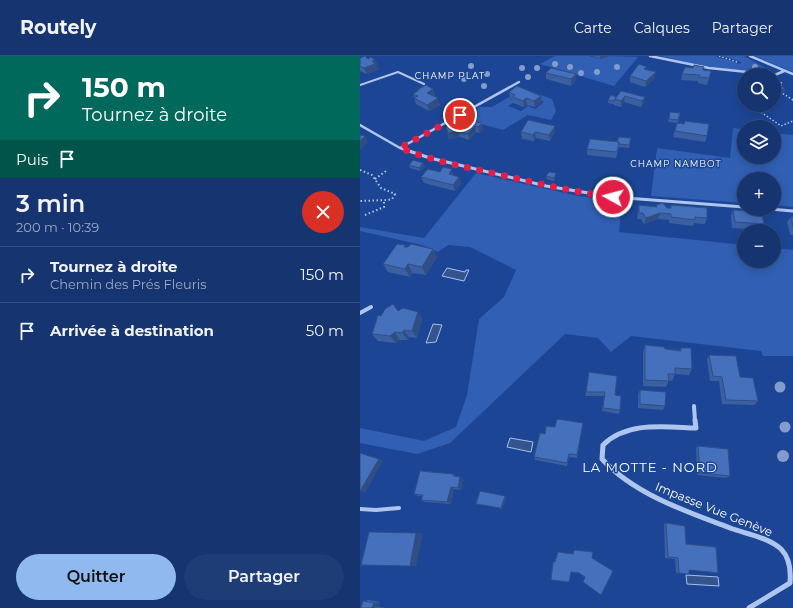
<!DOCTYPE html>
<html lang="fr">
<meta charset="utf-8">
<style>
body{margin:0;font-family:Montserrat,sans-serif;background:#1e3c75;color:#f1f3f6;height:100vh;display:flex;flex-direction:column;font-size:15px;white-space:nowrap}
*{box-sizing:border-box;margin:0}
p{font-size:13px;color:#9daac3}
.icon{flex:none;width:22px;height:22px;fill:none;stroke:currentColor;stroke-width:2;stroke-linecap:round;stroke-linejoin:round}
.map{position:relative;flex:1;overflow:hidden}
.sheet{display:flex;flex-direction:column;background:#153470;width:360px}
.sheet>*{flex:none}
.banner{background:#00695c;color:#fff;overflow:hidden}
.buttons{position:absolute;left:377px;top:12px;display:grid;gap:8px}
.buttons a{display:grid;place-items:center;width:44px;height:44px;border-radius:50%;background:#153470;box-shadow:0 2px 10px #0003,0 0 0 1px #344f83;font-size:20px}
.pin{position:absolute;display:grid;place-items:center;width:34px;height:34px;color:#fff;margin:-17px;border:2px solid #fff;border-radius:50%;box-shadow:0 1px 4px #0007}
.me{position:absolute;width:44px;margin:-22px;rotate:277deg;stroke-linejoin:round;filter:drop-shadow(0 0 3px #0008)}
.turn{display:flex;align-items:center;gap:14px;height:84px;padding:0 16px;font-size:18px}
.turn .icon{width:52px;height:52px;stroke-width:2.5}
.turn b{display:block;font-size:28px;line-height:34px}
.then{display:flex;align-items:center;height:38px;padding:0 16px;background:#0003;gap:8px;font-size:15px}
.round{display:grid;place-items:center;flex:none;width:42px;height:42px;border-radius:21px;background:#1e3c75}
.headline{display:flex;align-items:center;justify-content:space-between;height:68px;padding:0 16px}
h1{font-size:24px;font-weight:600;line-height:30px}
.cta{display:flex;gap:8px;margin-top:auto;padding:8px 16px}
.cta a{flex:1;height:46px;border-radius:24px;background:#90b9f0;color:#111;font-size:16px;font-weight:600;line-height:46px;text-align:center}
.cta a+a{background:#1e3c75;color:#f1f3f6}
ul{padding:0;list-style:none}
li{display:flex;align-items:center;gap:12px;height:56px;padding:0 16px;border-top:1px solid #344f83}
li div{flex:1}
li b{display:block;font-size:15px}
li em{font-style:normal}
header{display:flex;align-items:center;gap:24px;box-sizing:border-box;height:56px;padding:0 20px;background:#153470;border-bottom:1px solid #344f83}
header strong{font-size:19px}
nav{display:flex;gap:22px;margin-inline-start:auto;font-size:14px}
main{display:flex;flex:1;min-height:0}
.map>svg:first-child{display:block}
</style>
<header>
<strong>Routely</strong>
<nav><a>Carte</a><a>Calques</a><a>Partager</a></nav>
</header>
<main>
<section class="sheet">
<div class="banner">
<div class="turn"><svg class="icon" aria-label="right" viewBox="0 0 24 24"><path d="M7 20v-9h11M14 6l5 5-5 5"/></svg><div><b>150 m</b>Tournez à droite</div></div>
<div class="then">Puis<svg class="icon" aria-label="arrive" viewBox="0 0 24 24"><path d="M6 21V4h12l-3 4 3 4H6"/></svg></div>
</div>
<div class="headline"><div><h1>3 min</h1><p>200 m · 10:39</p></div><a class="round" style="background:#d93025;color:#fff"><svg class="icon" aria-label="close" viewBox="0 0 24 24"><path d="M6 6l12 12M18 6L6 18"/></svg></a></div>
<ul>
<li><svg class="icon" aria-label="right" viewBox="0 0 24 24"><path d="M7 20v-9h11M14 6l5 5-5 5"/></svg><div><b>Tournez à droite</b><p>Chemin des Prés Fleuris</p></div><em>150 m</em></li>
<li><svg class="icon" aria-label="arrive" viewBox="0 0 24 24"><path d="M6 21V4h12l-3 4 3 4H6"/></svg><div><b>Arrivée à destination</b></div><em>50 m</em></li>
</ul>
<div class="cta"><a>Quitter</a><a>Partager</a></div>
</section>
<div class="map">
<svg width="433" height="552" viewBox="0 0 433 552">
<rect width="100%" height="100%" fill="#1c4695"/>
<path fill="#305fb3" d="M195,0h34l11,3 8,-3 30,1 -24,29 -74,-22z
M300,0h55l25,8 1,-2 -18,-6h21l22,12 -3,3c-34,1 -71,-7 -103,-15z
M395,0h38v16z
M159,31l33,12 4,12 -5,9 -23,-5 -25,15 -43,-12 20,-11h12l19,-11 -1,3 6,2 -8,5 13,5 7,-5 7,3 9,-7 -26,-10z
M373,72l11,1v28h30v-24l19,2v72l-19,-2v-26h-30v24l-93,-7 6,-48 73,10z
M116,117l102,23 44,6 -3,30 125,13v16h30v-13l19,2v106h-30l-2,-5 -130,-15 -20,16 -13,-14 -33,-4 -115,109 -33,11 -57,-11v-15l64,13 32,-14 11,-32 12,-76 25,-22 12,-27 -46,-23 -22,-2 -10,7 -16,-7 -62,-14v-4l64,11z"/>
<path fill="#35538d" stroke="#a2c0f1" d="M87,212l18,4 1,-2h3l-5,11 -22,-5z
M73,268l9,1 -6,17 -10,1z
M150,382l23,4 -2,10 -24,-5z
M326,519l32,2 1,9 -32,-2z"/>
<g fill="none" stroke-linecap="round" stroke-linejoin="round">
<path stroke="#aec6ef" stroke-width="1.5" stroke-dasharray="1.5 2" stroke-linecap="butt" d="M359,0l18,6
M414,33l8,-4 -1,-3
M414,36l4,3 4,-2 11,7
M394,49l1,3 26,18 12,-5"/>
<path stroke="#aec6ef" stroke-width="2" stroke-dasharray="1.5 2.5" stroke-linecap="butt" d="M0,114l12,5 9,13 14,6 -3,5 -4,1 -28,1
M15,123l11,-8
M5,159l19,-8v-7"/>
<path stroke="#aec6ef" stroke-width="2" d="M0,29l38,-13 26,12"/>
<path stroke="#aec6ef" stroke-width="4" d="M0,453l16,1 23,-2"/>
<path stroke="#aec6ef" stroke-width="2.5" d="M290,0l59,12 66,7 9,-4
M390,0l43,18
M0,69l40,23 12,4
M40,92l119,-66"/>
<path stroke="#aec6ef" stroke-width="3" d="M49,95l21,7 116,28 67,11 131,10
M409,153l24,2"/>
<path stroke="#aec6ef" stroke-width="4" d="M0,257l11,-6
M334,350l1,15"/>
<path stroke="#aec6ef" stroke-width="5" d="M335,364l1,8c-31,-1 -69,-7 -93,17l-1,14c33,36 86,53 131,70 15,5 36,9 48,20 9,9 10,22 9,34l-41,25"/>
</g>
<g fill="#829ccd">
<circle cx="195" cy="8" r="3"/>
<circle cx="111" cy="10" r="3"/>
<circle cx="210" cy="11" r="3"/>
<circle cx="257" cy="11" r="3"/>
<circle cx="395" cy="11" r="3"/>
<circle cx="162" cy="12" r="3"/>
<circle cx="177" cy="12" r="3"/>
<circle cx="237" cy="16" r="3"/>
<circle cx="221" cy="17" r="3"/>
<circle cx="127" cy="18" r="3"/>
<circle cx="168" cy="21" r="3"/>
<circle cx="104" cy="23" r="3"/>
<circle cx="124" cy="30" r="3"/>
<circle cx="420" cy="331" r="5.5"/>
<circle cx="425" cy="371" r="5.5"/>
<circle cx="423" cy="400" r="6"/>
</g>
<path fill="#3a60a2" d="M232,0h16l-1,1 -7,2z
M0,2l8,1 7,1 3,6h-1l1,4 -11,4 -7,-3z
M286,14l9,8 -10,9 -15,-5v-6z
M343,14l8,1 -4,14 -9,-2v-2l-17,-1 1,-6z
M186,17l30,1v6l-5,6 -25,-7z
M414,31l11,1 -1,4 -6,2 -4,-2z
M57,34l18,5 -1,1 6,9 -11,6 -13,-7 -3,-10 5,-3z
M261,35l24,6 -1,6 -3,4 -17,-5 -3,5 -7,-2v-2l-1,1 -5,-1v-3l8,-3z
M149,36l33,10 -7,5 -8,-2 -3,2 -11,-4v-3l-3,-2z
M310,56l10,1 -2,10 -10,-1z
M122,67l1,7 -4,3 -3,-1 -7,8 -9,-3 -11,2 -3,-12z
M317,67l30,13 -2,6 -32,-5z
M195,70v6l-5,9 -14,-3 -2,3 -12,-2 -1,-7z
M271,82l-2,10 -10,-1 -3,11 -29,-3v-6z
M49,109l16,1 -5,5 -10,-3z
M196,117v3l-2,5 -7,-2 -1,-3z
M94,120l5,1 2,6 -6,8 -31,-8 -3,-6z
M279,149l17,2v-2l14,3 1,-3 36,13 -2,6 -11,-1 -1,3 -24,-3v-3l-11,-1 -14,5 -3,-5h-4z
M373,154l31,14 -3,6 -29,-2 -1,-12z
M431,161h2v18h-3l-3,-13z
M46,191l27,2 4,8 -11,18 -14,-2 -2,4 -22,-5 -5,-8z
M38,255l20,1 4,7 -5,19 -8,-1 -1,3h-8l-4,3 -18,-2 -6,-7 9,-18z
M285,289l20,4 15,1 1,-2 11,21 -3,6 -14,-1 -3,7 -3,-1 -3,7 -23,-1v-34z
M349,299l31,22 18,24 -4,4 -32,-1 -3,-23h-9l-3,-21z
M257,320l-2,19 5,15 -1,4 -17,-3 2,-15h-19l1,-4z
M280,334l25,16 -2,4 -25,-2v-14z
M223,367l-6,35 -8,-1 -2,9 -32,-6 -1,-3 11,-23 10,-7z
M338,390l32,30 -4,2 -29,-3 -1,-27z
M93,418l3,2 4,1 3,2 -2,11 -7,-1 -3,15 -26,-2 -4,-2 1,-4h-4l-4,-2z
M146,441l-4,12 -24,-5h-2z
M306,467l20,21 3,27v3l-13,-1 -1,-14 -10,-1 -1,-34z
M9,544l11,2 -2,5 8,1h-25l2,-7z"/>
<path fill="#304e84" d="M240,0h8l-1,1 -7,2z
M15,4l3,6h-1l1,4 -11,4 -3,-6 8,-7z
M296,16l-1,6 -10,9 1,-6z
M216,18v6l-5,6v-7z
M425,32l-1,4 -6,2 1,-3z
M73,33l2,6 -6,4 -2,-6z
M181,40l1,6 -7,5 -1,-6z
M265,40l-1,6 -3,5v-6z
M285,41l-1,6 -3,4 1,-6z
M78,42l2,7 -11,6 -2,-6z
M166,42l1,7 -3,2 -1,-6z
M122,67l1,7 -4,3 -1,-6z
M115,70l1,6 -7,8 -1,-6z
M195,70v6l-5,9 -1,-6z
M98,75l2,6 -11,2 -1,-6z
M175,76l1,6 -2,3 -1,-6z
M5,80l3,7 -8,7v-9z
M63,107l2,3 -5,5 -1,-3z
M92,113l2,7 -5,-2z
M196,117v3l-2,5v-3z
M99,121l2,6 -6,8 -2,-6z
M300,157l-2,6 -14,5 2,-6z
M73,193l4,8 -11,18 -4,-8z
M48,208l4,9 -2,4 -5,-8z
M58,256l4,7 -5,19 -5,-7z
M44,274l5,7 -1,3 -6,-7z
M35,276l5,8 -4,3 -6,-7z
M223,367v4l-6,31v-3z
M19,403l4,2 -18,32 -5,-2z
M100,421l3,2 -2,11 -3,-2z
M91,431l3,2 -3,15 -4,-2z
M145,440l1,1 -4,12 -1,-1z
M56,477l7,1 -7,32h-6z
M20,546l-2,5 -6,1 2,-5z"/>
<path fill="#4470bc" stroke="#304e84" d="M5,0l3,3 3,-2 4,3 -3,1 3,3 -11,4 -4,-2v-8z
M279,8l8,3 -3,2 12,3 -10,9 -16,-5z
M334,9l10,2 -1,3 8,1 -2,7 -10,-1 1,-2 -18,-1 3,-7 8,1z
M191,12l25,6 -5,5 -25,-6z
M66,29l7,4 -6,4 11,5 -11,7 -13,-7 4,-2 -5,-2 6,-4h-2z
M419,29l6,3 -6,3 -5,-3v-1z
M157,30l24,10 -7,5 -8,-3 -3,3 -10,-4 2,-2 -6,-3z
M261,35l24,6 -3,4 -17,-5 -4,5 -6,-2z
M251,39l5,2 -2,4 -6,-1z
M310,56l10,1 -2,7 -9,-1z
M168,64l27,6 -6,9 -14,-3 -2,3 -12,-3z
M111,65l11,2 -4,4 -3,-1 -7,8 -10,-3 -10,2 -2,-6 10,-2 2,-3 10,3z
M325,65l24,3 -2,12 -32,-5 2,-8 7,1z
M0,79l5,1 -5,5z
M259,81l12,1 -2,7 -10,-1v-2h-2z
M230,83l29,3 -2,10 -30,-3z
M53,104l10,3 -4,5 -10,-3z
M83,111l9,2 -3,5 10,3 -6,8 -32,-8 7,-8 12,3z
M189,116l7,1 -2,5 -8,-2z
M303,147l4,5h4v-3l36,3v10l-12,-1v3l-24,-3v-3l-11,-1 -14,5 -3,-5h-4v-8l18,2 -1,-2z
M373,154l28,1 3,13 -29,-2z
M431,161h2v10z
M37,188l8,1 -1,2h4l3,-3 22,5 -11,18 -14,-3 -3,5 -22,-5z
M33,248l5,7 5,-3 15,4 -6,19 -8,-1 -2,3 -7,-1 -5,4 -18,-2 6,-19 3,1 4,-7z
M285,289l19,2 1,2 16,2v-3h10l1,21 -17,-1v6h-7l1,7 -24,-1z
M349,299l27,1 4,21 13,1 5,23 -32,-1 -4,-23 -9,-1z
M229,316l28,4 -2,19 6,1 -1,14 -17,-2 2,-16h-19z
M280,334l26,2 -1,14 -25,-2z
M197,363l26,4 -6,32 -8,-1 -2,9 -33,-6 6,-24 5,1 1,-8 9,1z
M338,390l30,3 2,27 -30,-3z
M0,397l19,6 -19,32z
M60,415l33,3v2l7,1 -2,11 -7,-1 -4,15 -26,-2 2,-5 -9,-1z
M120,435l25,5 -4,12 -25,-4z
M306,467l19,3 1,18 30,3 2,26 -29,-3v4l-10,-1 -1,-15 -10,-1z
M9,476l47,1 -6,33 -49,-1z
M214,494l19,2 -1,6 21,13 -12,24 -18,-13 2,-5 -6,-4 -8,-1 -2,10 -18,-2 2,-18h2l3,-10 15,2z
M3,545l11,2 -2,5h2h-13z"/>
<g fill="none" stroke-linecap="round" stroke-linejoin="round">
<path stroke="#e11d48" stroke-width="7" stroke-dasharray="0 12.6" d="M100,59l-60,33c30,12 61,18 92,25 41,9 80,19 121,24"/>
</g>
<g text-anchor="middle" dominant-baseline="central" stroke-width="3" stroke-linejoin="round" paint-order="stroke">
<g font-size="9" letter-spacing="1" fill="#fff" stroke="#1c4695">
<text x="90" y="19">CHAMP PLAT</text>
<text x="316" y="107">CHAMP NAMBOT</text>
</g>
<g font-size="12" fill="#fff" stroke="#1c4695">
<text transform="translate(354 453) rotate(22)">Impasse Vue Genève</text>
</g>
<g font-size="13" letter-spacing="1" fill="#fff" stroke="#1c4695">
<text x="290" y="411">LA MOTTE - NORD</text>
</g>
</g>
</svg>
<div class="buttons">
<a><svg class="icon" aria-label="search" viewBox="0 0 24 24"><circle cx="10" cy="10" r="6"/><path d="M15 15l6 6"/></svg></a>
<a><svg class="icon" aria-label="layers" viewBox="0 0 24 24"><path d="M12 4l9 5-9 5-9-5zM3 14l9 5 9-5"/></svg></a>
<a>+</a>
<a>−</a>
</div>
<div class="pin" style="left:100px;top:59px;background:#d93025"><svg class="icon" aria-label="arrive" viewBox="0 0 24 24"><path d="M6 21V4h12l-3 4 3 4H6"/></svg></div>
<svg class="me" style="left:253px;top:141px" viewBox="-20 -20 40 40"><circle r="17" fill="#e11d48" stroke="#fff" stroke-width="3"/><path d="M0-11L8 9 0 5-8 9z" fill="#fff"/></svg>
</div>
</main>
